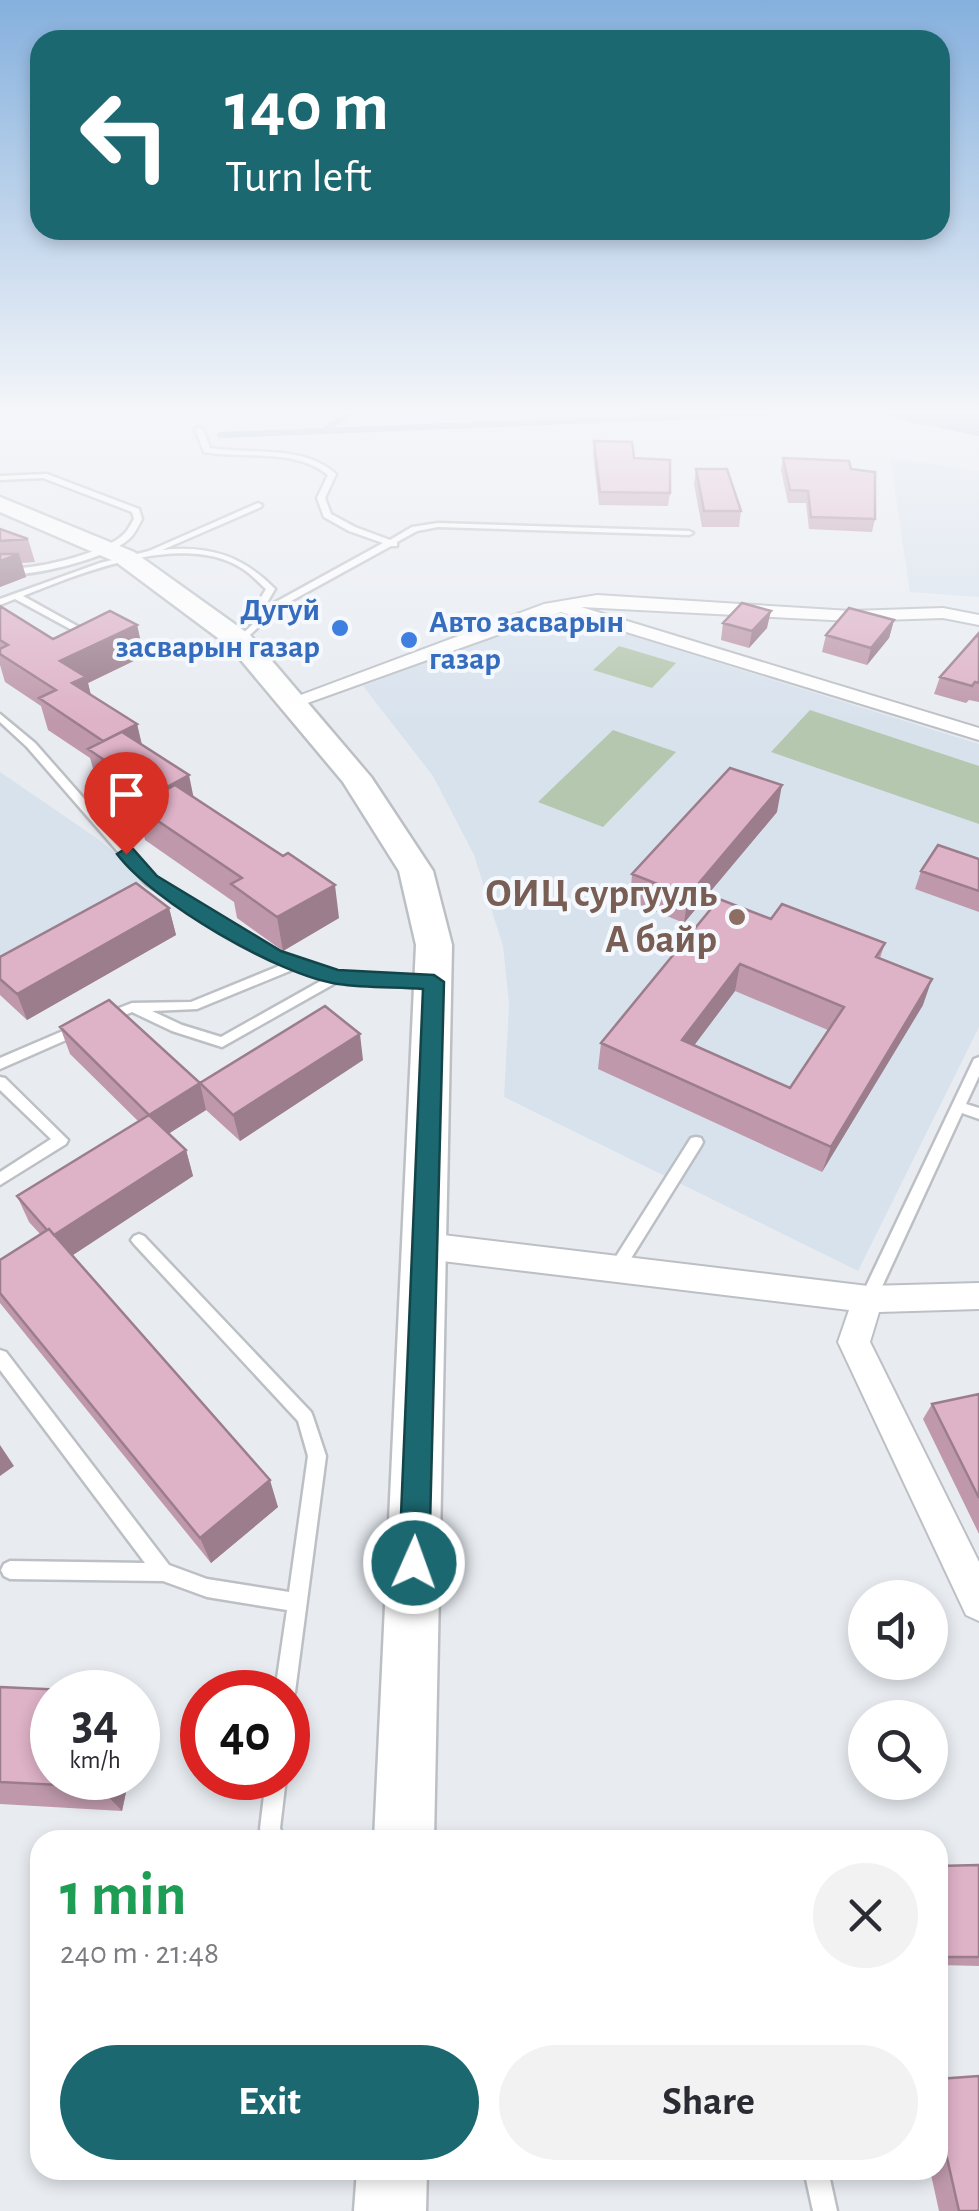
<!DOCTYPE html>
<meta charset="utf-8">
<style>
body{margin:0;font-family:"Alegreya Sans",sans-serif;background:#f2f2f3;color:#2b2b33;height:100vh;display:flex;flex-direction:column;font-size:38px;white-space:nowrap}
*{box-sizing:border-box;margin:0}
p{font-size:32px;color:#7c7c81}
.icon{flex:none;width:55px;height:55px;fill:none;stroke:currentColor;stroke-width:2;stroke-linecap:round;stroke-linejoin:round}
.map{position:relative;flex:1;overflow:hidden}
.side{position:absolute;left:30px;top:1830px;width:918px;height:350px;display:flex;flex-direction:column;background:#fff;border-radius:30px;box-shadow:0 5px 15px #0003}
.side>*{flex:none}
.hud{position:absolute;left:30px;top:30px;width:920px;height:210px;border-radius:30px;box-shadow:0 5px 15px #0003;background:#1c6870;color:#fff;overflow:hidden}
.fabs{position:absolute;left:848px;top:1580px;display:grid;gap:20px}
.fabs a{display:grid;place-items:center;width:100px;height:100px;border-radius:50%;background:#fff;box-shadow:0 5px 15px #0003;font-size:50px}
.speed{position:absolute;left:30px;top:1670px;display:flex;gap:20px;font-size:50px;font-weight:700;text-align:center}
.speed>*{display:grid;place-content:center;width:130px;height:130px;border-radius:50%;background:#fff;box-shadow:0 5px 15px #0003;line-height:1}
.speed small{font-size:25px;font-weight:400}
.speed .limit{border:15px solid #d22;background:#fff;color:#111}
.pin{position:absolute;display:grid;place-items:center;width:85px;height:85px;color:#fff;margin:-102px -42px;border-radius:50% 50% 50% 0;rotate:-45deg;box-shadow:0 0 10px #0007}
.pin .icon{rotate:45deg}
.me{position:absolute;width:110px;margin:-55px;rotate:2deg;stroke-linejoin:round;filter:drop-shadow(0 0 8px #0008)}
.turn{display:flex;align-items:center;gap:35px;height:210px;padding:0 30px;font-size:45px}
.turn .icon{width:130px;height:130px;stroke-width:2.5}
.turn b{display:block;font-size:70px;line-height:85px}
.round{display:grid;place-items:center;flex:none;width:105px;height:105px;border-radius:52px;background:#f2f2f3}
.headline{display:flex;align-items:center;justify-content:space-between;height:170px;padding:0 30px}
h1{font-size:60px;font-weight:700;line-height:75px;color:#1e9e55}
.action{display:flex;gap:20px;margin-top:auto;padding:20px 30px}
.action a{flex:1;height:115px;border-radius:60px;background:#1c6870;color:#fff;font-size:40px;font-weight:700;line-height:115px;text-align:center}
.action a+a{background:#f2f2f3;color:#2b2b33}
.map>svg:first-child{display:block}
</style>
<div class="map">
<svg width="979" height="2211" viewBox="0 0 979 2211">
<rect width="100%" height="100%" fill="#e8ecf1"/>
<path fill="#d8e2ed" d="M890,458l89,13v126l-69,-5z
M555,612l424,132v283l-121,244 -354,-174 5,-93 -6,-58 -29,-91 -41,-79 -70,-90z
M0,772l98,67 51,42 -149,85z"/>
<path fill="#b5c7ae" d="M619,646l57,17 -24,25 -59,-18z
M810,710l169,56v58l-208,-72z
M613,730l63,22 -73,75 -65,-25z"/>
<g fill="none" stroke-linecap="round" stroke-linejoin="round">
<path stroke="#91a9cd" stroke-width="6" d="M887,413l92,20
M326,429l24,-16
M220,435l551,-22"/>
<path fill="#91a9cd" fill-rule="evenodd" d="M911,413h68v16l-66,-5 -5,-6z"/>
<g stroke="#bcc0c5" stroke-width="5">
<path id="lane" d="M199,427l4,2 7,19c41,7 93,-4 126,26l-11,24 6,16 24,13 35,13 22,-13 26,-4 251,8 4,2 -4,2 -251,-8 -21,4 -20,11v4h-6l-111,61 -40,37 -5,-3 18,-17 -6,-3 19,-32c-7,-6 -15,-15 -23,-20 -59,-39 -162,4 -220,27l65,36v4l-3,1 -70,-38 -15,6v-6l100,-36 49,-12 109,-48 4,2 -1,2 -99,43c47,-5 81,6 113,39l-17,29 16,-15 109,-60 -34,-12 -25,-14 -7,-19 11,-23c-33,-27 -84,-16 -124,-23l-9,-23z
M47,474l92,35 3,10c-4,7 -7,15 -13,20 -22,20 -100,39 -129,35v-6c28,4 106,-14 125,-35 3,-3 7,-11 9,-14l-2,-7 -89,-34 -43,2v-4z
M0,714l35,29 119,135 124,75 60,20 95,5 6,4 -2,3 -98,-4 -117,66 -50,-16 -40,-19 -21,9h-10l-1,-3 1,-3 31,-12 59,-1 93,-38 -14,-5 -124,-75 -119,-137 -27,-25zM297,968l29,10 -105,59 -39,-12 -30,-14 45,-2z
M77,1025l7,5 -2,3 -82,36v-11z
M979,1057v19l-13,28 13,4v11l-17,-6 -88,191 -6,2 -6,-2 -2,-5 114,-240z
M0,1077l5,1 63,62 -2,4 -66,41v-13l51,-33 -51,-49z
M696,1137l5,1 2,4 -2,4 -81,130 -5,1 -5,-1 -3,-5 3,-5 81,-128z
M139,1234l5,2 167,176 2,5 13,39 -31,236 -3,7 -4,2v-9h-13l12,-82 -80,-13 -44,-16 -153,-2 -6,-3 -3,-6 3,-6 6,-3 135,2 -145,-193v-20l6,2 163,213 38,14 82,13 19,-136 -10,-35 -164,-177 -3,-4 3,-4z
M266,1778h20l-6,50 5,12h-21l-4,-11z
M804,2170h24l9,41h-24z"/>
</g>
<g stroke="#bcc0c5" stroke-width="4">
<path id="street" d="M597,595l254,16 92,-3 36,7v10l-36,-7 -92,3 -270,-14 398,121v12l-418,-128 -262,94 -7,2 -10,-6 262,-98z
M426,1233l442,53 111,-3v26l-100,3 -9,30 109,220v59l-13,-6 -128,-273 11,-32 -423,-51 -11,-4 -4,-9 4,-9z"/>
</g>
<g stroke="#bcc0c5" stroke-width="5">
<path id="secondary" d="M0,497l134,55 116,83 121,142 62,94 19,74 -18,895h-60l42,-895 -17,-74 -56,-89 -113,-135 -114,-85 -116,-50z
M357,2170h70l-1,41h-72z"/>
</g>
<use href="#lane" fill="#fff" fill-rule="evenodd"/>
<use href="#street" fill="#fff" fill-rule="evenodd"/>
<use href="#secondary" fill="#fff" fill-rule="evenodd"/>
</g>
<path fill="#bf99ab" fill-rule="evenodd" d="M594,441l40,17 36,35 -2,13 -69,-1 -6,-51z
M783,458l68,11 24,50 -3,13 -63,-3 -3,-26h-18l-7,-33z
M696,469l45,42 -2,16h-37l-8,-43z
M0,529l28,10 7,23 -13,1 4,14 -26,10z
M0,606l53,33 84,-14 7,31 -56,27 3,12 46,29 5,20 51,53 146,121 -56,33 -46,-33 -3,-16 -89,-62 -8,-31 -40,-27 -7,-24 -42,-28 -7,-24 -36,-24 -5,-17z
M894,620l-5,18 -22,27 -45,-13 4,-17z
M723,623l44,5 -18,20 -28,-8z
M979,633v69l-10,-2 -3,3 -32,-9 6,-17z
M777,812l-93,111 -54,-22 2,-27z
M979,859v53l-64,-23 6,-18z
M169,908l7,27 -149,85 -27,-25v-38z
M771,919l114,24 -5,15 43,47 -101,167 -224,-103 3,-26zM735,991l93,39 -38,58 -96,-43z
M60,1027l140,56 163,-23 -123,81 -34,-31 -38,24 18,16 7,26 -121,79 206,252 -67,56 -211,-260v-43l40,-26 -11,-12 -12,-26 121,-75 -68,-67z
M979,1394v140l-56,-115 9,-15z
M0,1687l129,91 -7,33 -122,-7z
M979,1865v101l-41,-1v-99z
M938,2079l41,132h-40l-9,-41h8z"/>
<path fill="#9b7d8b" d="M19,554l7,23 -26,10v-26z
M771,611l-4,17 -18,20 3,-17z
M894,620l-5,18 -22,27 4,-17z
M137,625l7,31 -56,27 6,26 -13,6 -21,-54z
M137,724l7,32 -41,-15z
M189,775l7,34 -34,14 -8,-29z
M782,785l-5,27 -93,111 4,-27z
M335,885l4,33 -56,33 -6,-34z
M169,908l7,27 -149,85 -10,-26z
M740,964l-5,27 -57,76 4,-27z
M932,979l-9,26 -101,167 9,-25z
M360,1034l3,26 -123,81 -7,-26z
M200,1083l6,27 -49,31 -8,-26z
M186,1150l7,26 -129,85 -12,-25z
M0,1445l14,21 -14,10z
M270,1480l8,27 -67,56 -11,-25z
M138,1716l3,5 -3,18z
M101,1778h28l-7,33 -23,-24z"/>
<path fill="#deb2c7" stroke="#9b7d8b" stroke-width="2.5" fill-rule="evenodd" d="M594,441l38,1 2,16 36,2v33l-70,-1z
M783,458l66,3 2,8 24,3v47l-64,-2 -3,-26 -18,-1z
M696,469h31l14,42h-37z
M0,529l28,10 -28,2z
M0,554h19l-19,7z
M742,603l29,8 -19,20 -29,-8z
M0,606l53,33 57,-28 27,14 -77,36 26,16 -14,6 65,41 -34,17 -64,-43 17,-8 -56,-36v-5l8,-4 -8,-5z
M849,608l45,12 -23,28 -45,-13z
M979,633v50l-4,-1 -3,4 -32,-9z
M122,732l67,43 -35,19 -66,-45z
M730,768l52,17 -94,111 -56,-22z
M175,785l108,71 5,-3 47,32 -58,32 -46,-33 11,-6 -106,-72z
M938,845l41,14v32l-58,-20z
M136,883l33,25 -152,86 -17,-15v-22z
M719,899l52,20 11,-15 103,39 -9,14 56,22 -101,168 -230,-104zM740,964l104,43 -54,81 -108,-48z
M109,1000l91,83 -51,32 -89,-88z
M325,1006l35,28 -127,81 -33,-32z
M149,1115l37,35 -132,85 -5,-6 -2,1 -30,-34z
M49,1229l221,251 -70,58 -200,-245v-33z
M979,1394v104l-47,-94z
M0,1687l110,5h-58v86h49l-2,9 -99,-5z
M979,1865v92h-41v-91z
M979,2076v135h-20l-21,-93v-39z"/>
<linearGradient id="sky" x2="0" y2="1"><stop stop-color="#85b0dd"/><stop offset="0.57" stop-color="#f5f6f9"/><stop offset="1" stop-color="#f5f6f9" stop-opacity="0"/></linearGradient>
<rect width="979" height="723" fill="url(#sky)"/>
<path fill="#1c6870" stroke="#124449" stroke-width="2.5" d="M126,848l7,1 24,27 124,75 57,19 96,5 10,7 -15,581 -4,11 -11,4 -11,-4 -4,-11 24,-574c-28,-2 -57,-1 -85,-5 -60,-9 -185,-82 -221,-130z"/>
<g fill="#3f7fe0" stroke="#f5f9fe" stroke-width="4">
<circle cx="340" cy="628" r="10"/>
<circle cx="409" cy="640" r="10"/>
</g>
<circle fill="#8d6e63" stroke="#f5f9fe" stroke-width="4" cx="737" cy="917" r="10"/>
<g text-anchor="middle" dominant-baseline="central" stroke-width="8" stroke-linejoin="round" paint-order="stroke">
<g font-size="32" font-weight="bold" fill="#366cbe" stroke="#f5f9fe" text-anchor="end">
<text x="320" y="610">Дугуй<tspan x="320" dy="37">засварын газар</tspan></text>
<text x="429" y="622" text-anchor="start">Авто засварын<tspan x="429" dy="37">газар</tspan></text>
</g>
<g font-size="40" font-weight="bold" fill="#785e54" stroke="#f5f9fe" text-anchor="end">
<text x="717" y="894">ОИЦ сургууль<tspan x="717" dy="46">А байр</tspan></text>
</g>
</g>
</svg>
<div class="fabs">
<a><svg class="icon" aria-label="sound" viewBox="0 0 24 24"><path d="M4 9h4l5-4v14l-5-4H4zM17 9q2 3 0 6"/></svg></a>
<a><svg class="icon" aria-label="search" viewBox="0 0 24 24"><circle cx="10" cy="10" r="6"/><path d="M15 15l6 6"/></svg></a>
</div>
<div class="speed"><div>34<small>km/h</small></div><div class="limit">40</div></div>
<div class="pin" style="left:126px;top:854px;background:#d93025"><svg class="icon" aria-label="arrive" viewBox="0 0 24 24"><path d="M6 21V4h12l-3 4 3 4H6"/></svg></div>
<svg class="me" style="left:414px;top:1563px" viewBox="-20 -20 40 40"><circle r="17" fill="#1c6870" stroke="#fff" stroke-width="3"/><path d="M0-11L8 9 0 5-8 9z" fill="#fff"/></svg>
<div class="hud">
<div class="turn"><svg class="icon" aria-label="left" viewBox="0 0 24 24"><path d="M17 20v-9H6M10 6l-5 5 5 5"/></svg><div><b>140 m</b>Turn left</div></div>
</div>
<section class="side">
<div class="headline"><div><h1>1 min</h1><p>240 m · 21:48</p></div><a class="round"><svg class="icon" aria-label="close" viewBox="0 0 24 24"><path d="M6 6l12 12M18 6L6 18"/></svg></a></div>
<div class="action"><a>Exit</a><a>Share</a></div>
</section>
</div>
